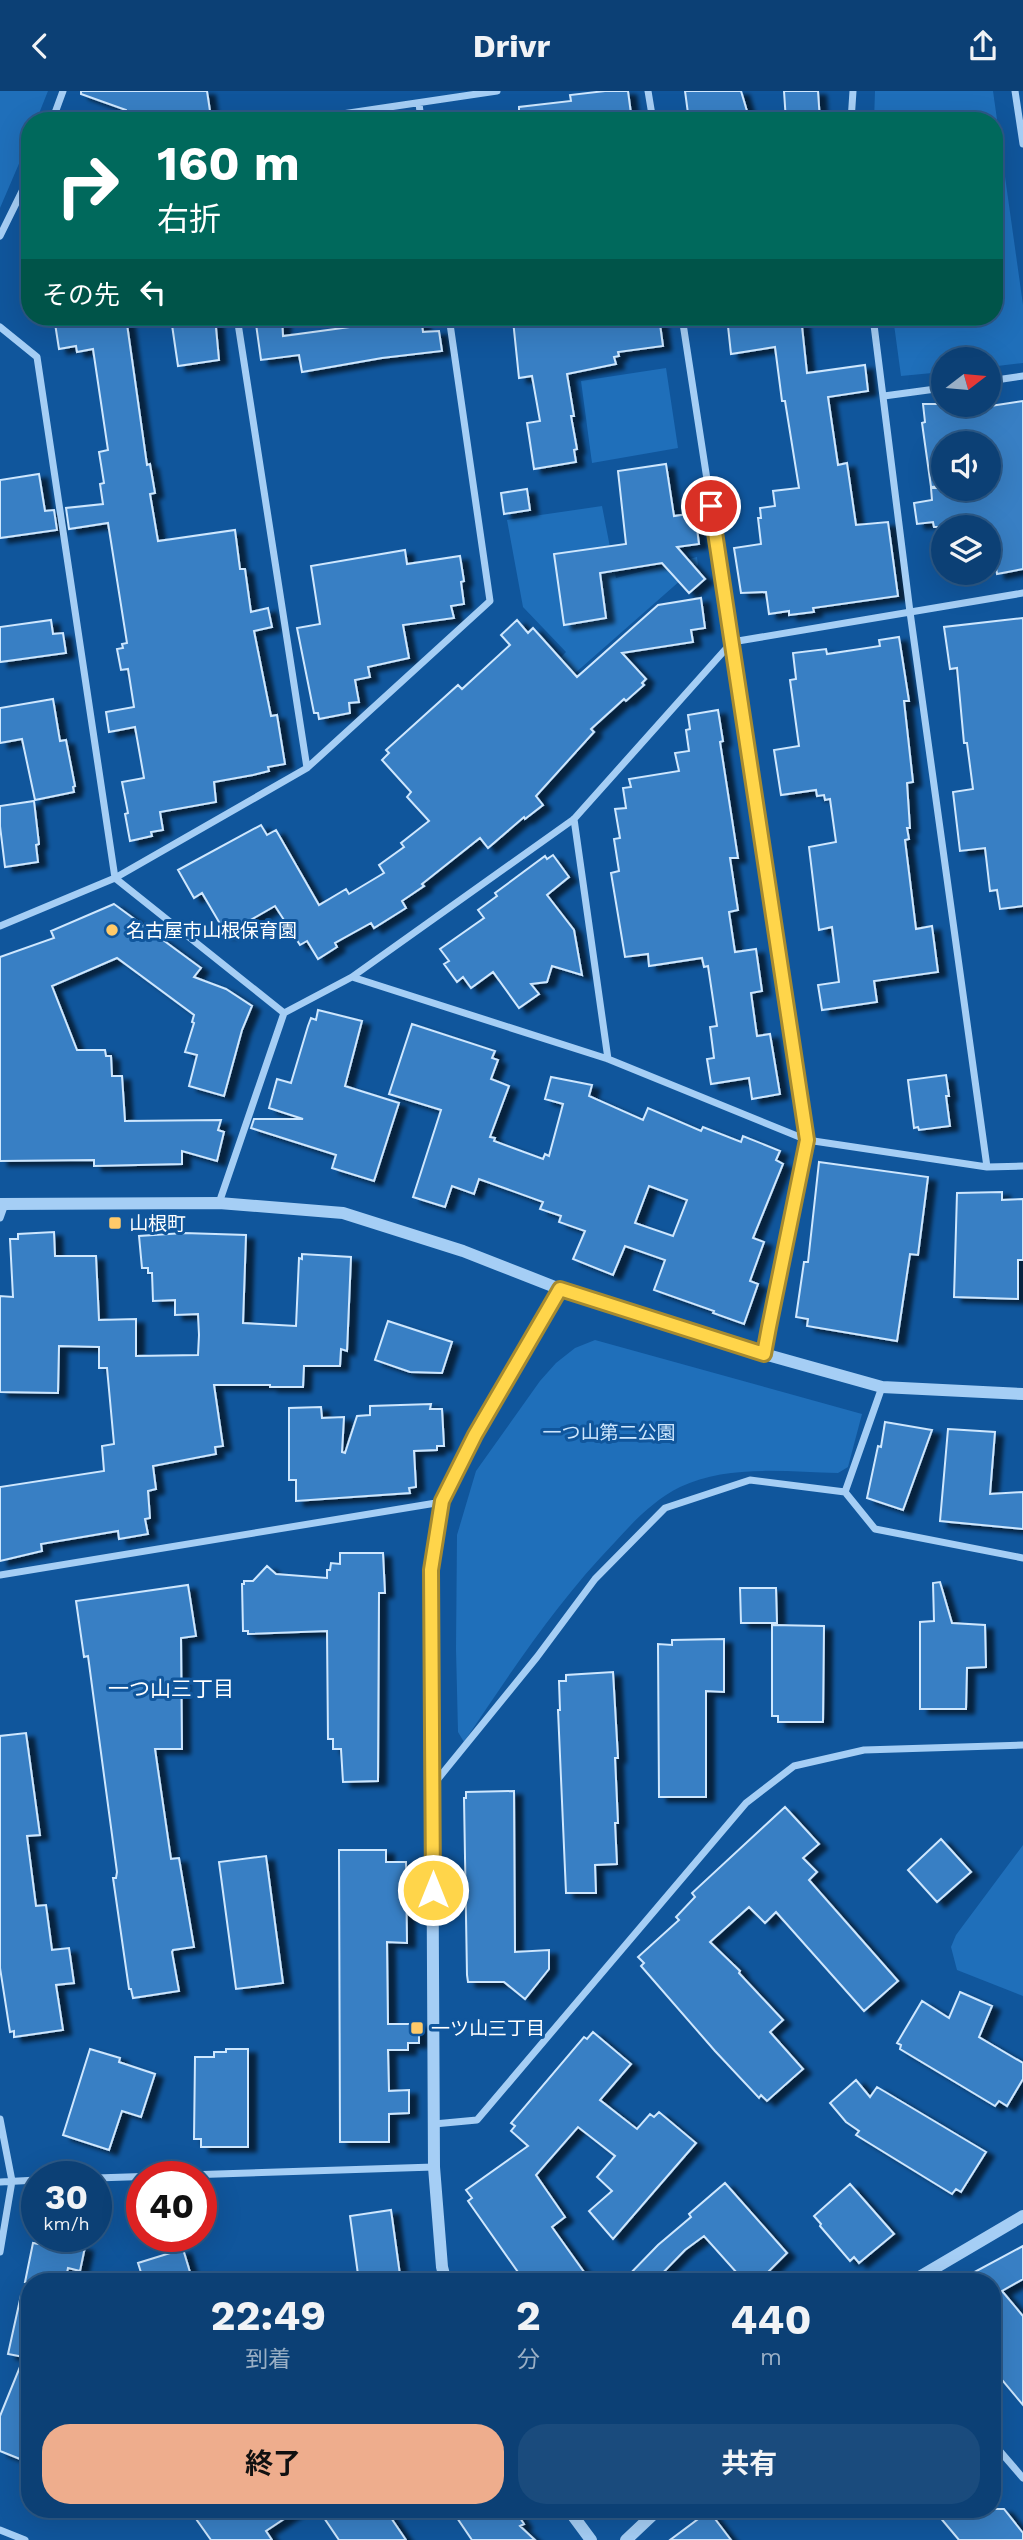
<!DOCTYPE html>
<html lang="ja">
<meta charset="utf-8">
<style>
body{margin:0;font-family:"Work Sans","Noto Sans JP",sans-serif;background:#1a4b7d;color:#f1f3f6;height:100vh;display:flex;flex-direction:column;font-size:26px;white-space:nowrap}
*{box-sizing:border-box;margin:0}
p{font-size:23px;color:#9aafc5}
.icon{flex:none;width:38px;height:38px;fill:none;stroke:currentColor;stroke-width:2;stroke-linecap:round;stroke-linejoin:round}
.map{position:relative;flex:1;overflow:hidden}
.side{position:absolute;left:21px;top:2182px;width:980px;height:245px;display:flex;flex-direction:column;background:#0c4075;border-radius:28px;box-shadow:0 7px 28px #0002,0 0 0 2px #2c5987}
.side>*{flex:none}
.guide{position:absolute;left:21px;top:21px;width:982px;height:214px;border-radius:28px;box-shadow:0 7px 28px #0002,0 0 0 2px #2c5987;background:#00695c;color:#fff;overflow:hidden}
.needle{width:46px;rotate:74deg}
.controls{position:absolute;left:931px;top:256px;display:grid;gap:14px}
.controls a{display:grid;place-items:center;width:70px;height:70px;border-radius:50%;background:#0c4075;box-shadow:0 7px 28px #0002,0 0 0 2px #2c5987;font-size:35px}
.speed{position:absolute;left:21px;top:2070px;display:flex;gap:14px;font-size:35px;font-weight:700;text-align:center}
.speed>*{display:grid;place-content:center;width:91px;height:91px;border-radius:50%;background:#0c4075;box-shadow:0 7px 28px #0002,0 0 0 2px #2c5987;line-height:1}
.speed small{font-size:18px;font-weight:400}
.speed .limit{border:10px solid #d22;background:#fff;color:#111}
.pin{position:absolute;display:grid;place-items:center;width:60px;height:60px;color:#fff;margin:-30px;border:4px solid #fff;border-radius:50%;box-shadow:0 2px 7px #0007}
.me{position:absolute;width:77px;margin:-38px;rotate:0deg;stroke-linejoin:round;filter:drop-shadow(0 0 5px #0008)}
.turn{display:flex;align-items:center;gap:24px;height:147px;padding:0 21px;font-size:32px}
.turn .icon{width:91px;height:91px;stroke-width:2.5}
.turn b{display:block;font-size:49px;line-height:60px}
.then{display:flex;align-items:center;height:66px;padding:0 21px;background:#0003;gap:14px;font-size:26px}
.eta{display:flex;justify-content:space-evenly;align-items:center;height:119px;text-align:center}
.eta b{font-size:42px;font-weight:700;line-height:49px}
.primary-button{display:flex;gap:14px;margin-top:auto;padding:14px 21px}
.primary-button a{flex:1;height:80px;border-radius:28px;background:#eead8d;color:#111;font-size:28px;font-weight:700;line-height:80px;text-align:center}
.primary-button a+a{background:#1a4b7d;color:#f1f3f6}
header{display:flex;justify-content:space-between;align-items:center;height:91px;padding:0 21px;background:#0c4075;font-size:32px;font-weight:700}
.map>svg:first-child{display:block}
</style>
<header><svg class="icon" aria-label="back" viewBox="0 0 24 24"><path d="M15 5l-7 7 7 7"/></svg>Drivr<svg class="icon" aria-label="share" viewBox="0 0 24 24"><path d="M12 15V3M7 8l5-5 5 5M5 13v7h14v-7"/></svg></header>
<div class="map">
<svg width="1023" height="2449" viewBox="0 0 1023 2449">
<defs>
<filter id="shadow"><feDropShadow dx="8" dy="4.5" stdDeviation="2" flood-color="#0009"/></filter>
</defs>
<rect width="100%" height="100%" fill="#10569c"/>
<path fill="#1f6fba" d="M0,0h48l-12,30h-6v17l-30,70z
M875,0h118l30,214v58l-34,4v-8h-46v13l-42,4 -8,-59h101v-196h-120z
M666,277l12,80 -86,15 -11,-82z
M602,415l14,72 81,-21 1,8 -141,124 -13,-14 22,-23 -43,-45 -16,-87z
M595,1249l267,74 -14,53 -10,6c-51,-1 -111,-9 -158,14 -26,13 -46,34 -65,55 -59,61 -104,130 -151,200l-6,-10 -2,-83 1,-114 19,-64 64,-90 16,-18 19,-15z
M1023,1754v151l-66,-26 -6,-23 5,-12z"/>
<path fill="#397fc4" stroke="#cee7fe" stroke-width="2" fill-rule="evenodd" filter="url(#shadow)" d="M81,0h126l3,20 -42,5 1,5h-41l-2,-11 -45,-16z
M605,0h23l4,30h-113v-14l52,-6 -1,-6z
M685,0h56l9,30h-61z
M784,0h34l2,30h-34z
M54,226h27v3l45,-3 21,148 3,-1 5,29 -5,1 8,47 77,-11 5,39h5l6,43 17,-4 4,19 -18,4 17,85 6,-1 8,49 -17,3 1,4 -16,4 -39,7 2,20 -56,10 3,18 -12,2 1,4 -22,5 -5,-27 3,-1 -6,-31 22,-4 -9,-51 -26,5 -3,-20 28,-5 -6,-38 -7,1 -4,-21 6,-1 -1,-4 5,-1 -19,-120 -39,6 -3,-21 37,-4 -3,-20 4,-1 -5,-31 9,-2 -15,-101 -16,3 -1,-6 -17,3z
M179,226h36l4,43 -41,6 -6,-41 8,-1z
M255,226h27l1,19 97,-13 -1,-6h42l2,15 16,-1 3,20 -60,7 -80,14 -3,-17 -38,5z
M537,226h122l4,29 -45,6 1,4 -5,1 2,7 -49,10 7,42h-3l6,33 -3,1 2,12 -42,7 -7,-46 13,-2 -8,-45 -13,2 -6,-58z
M727,226h74l6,56 58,-8 3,26 -40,6 10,68 9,-2 9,62 32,-3 10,74 -85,12 1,4 -25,3v-4l-20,3 -3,-22 -25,1 -7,-45 27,-4 -3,-26h3l-1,-10 15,-2 -2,-15 26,-3 -14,-87h-3l-7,-54 -44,7z
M1023,310v168l-26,5 -8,-47h-55l-1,-5 -16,2 -3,-21 18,-3 -1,-12h58v-45h-46v43l-12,1 -9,-64 3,-1 -2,-18h40l1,6z
M666,373l8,52 21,-3 4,31 -22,3 28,32 -16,14 -27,-30 -62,10 6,45 -42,7 -10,-71 72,-10 -8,-73z
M39,383l6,37 9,-1 3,20 -57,8v-58z
M527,398l3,21 -26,4 -3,-21z
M405,459l2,14 53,-8 4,25 -3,1 3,22 -13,2 3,12 -51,7 6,33 -41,9 2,10 -15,3 4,22 -10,1 1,10 -31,6 -1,-6h-4l-17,-85 23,-4 -9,-58z
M701,507l4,30 -14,2 2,12 -71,11 24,26 -4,4 2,2 -18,16 -2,-2 -33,30 3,3 -58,64 7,9 -18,14 -1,-2 -36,31 -8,-10 -58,46 2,2 -22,15 4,7 -32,20 -3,-5 -36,20 2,4 -19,12 -11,-18 -7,4 -25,-39 -49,28 -24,-41 -8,5 -16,-28 83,-45 6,10 9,-5 43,75 27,-16 3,5 35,-21 -5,-8 25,-18 -3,-4 28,-22 -22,-24 4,-5 -29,-32 7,-7 -3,-3 72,-65 4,4 48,-44 -9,-10 16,-15 11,13 5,-5 44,49 81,-72z
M1023,527v288l-23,3 -3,-19 -7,1 -5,-43 -25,3 -7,-59 20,-3 -6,-46h-3l-7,-75 -7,1 -6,-42z
M51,529l2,14 10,-1 3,20 -66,9v-35z
M899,546l10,64h-5l9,81 -6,1 3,45h-3l2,11 -4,1 11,89 16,-3 6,46 -64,9 3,21 -55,8 -4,-25 21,-3 -7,-55 -13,3 -10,-83 27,-5 -6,-43 -5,1 -1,-5 -7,1 -1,-6 -35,5 -7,-45 25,-4 -9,-66 6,-1 -3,-26 33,-4 1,5 53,-8 -1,-6z
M53,608l7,42 6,-1 9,46 -2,1 1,5 -39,8 -13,-61 -22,4v-35z
M718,619l5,31 -3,1 18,116h-8l8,52 -9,2 6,40 21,-3 6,42 -11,2 6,43 13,-2 10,60 -28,5 -3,-21 -38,6 -4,-25 7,-1 -4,-31 7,-1 -9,-60 -4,1 -2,-9 -53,8 -1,-12 -23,3 -14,-84 8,-2 -5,-32 6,-1 -5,-29 11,-1 -3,-20 8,-1 -2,-8 50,-8 -4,-18 14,-2 -3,-21 4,-1 -2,-14z
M34,710l5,43 -3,1 2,17 -33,5 -5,-41v-20z
M553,764l16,22 -22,18 27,35 8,45 -30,-9 -5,16 -16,2 8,10 -20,14 -26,-36 -22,16 -8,-11 -6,5 -13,-18 5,-3 -9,-12 44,-31 -6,-8 19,-14 -2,-3 50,-37 2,3z
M114,813l87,64 -7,9 32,12 26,17 -10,24 -18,66 -35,-10 8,-31 -12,-3 9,-29 -2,-1 2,-7 -77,-57 -65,28 25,64h28l1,6h5l1,20h10l3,45 96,-1 -3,10 6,2 -7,29 -35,-10v13l-88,2v-6l-94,1v-204l54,-19 -3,-7z
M318,919l44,11 -17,65 54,17 -25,78 -42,-13 4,-13 -85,-27 3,-9h49l-34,-11 8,-29 14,4 17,-57 3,-8 5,2z
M412,933l83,27 -3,7 6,2 -7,19 18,7 -19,51 5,1 -1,3 49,18 2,-5 4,2 14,-52 -18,-5 6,-22 41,8 -3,11 54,24 5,-12 53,23 2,-4 38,15 2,-6 37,15 -4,9 7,4 -30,74 11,4 -14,39 8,3 -14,40 -31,-11 1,-2 -60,-21 11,-30 -40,-14 -12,29 -40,-16 12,-28 -26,-9 2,-6 -21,-7 3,-7 -64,-23 -5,15 -22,-8 -7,21 -32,-10 28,-87 -52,-16zM649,1095l38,14 -14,36 -38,-13z
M946,984l3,21h-3l4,30 -31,4 -1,-3 -4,1 -6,-48z
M819,1071l109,15 -10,78 -8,-1 -13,87 -90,-15 1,-7 -12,-2 8,-55h4z
M1002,1101v8l21,-1v61h-5v39l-64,-2 3,-104z
M54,1141l1,24h41l3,64 37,-1v37l62,-1 1,-20 -1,-21 -23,1v-15l-22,1 -1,-28h-4v-5h-6l-3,-32 45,-3 62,2 -3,88 53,3 3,-68 3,1v-5l49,3 -4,94 -6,-2 -1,17h-36l-1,21h-33v-2h-56l9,61 -8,1 1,7 -63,12 3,23 -8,2 2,27 -5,1 3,15 -29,5 -1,-8 -77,13 1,7 -42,10v-74l104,-16 -2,-25 12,-2 -7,-76h-8v-21l-40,-1 -1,47 -58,-1v-96l13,1 -3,-58h8v-5z
M388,1230l64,21 -10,31 -32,-1 -35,-12z
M431,1313l-1,5h12l2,37h-7v4l-23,1 2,36 -7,1 1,5 -114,8v-21h-7v-72l32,-1 1,11 22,-1 -2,35 3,1 12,-37 13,-1v-9z
M885,1331l47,8 -29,80 -36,-12 11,-52 3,1z
M948,1338l47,3 -5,62 33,-2v37l-83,-8z
M340,1462h43l2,40h-6l-1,188 -35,1 -2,-33h-8v-10h-5l-1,-108 -79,3v-3h-5l-1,-47h2v-3h9l14,-15 9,8 51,4v-8h3l1,-7 9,1z
M940,1491l12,41 33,2 1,42 -19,1 -1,41h-46v-87l14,-1 -1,-38z
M188,1494l8,51 -15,2 1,111h-27l16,110 8,-1 15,89 -21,3 -1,2 7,39 -46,7 -2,-9h-2l-16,-111h3l1,-6 -29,-216 -4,1 -8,-56z
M740,1497h36l1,35h-36z
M772,1534l52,1 -1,96h-45v-6h-6z
M724,1548v53l-18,-1v106h-47l-1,-153 14,1v-5z
M613,1581l5,86h-3l3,65h-3l2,41 -22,1 1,28h-30l-8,-183h2l-1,-29h7v-6z
M26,1642l14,102 -13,1 9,70 10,-1 6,45 17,-2 5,35 -18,2 7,45 -49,7v-6l-4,1 -10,-64v-232z
M514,1700l1,161 34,-2v19l-24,30 -21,-17h-36l-1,-7 -3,-177h2v-6z
M785,1716l34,37 -16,14 14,14 -8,8 89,101 -34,30 -88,-99 -11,11 -16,-16 -39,35 30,29 -1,2 44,47 -13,12 33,37 -36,32 -6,-6 -2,3 -44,-47 -74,-85 3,-3 -6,-6 41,-37 -3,-3 19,-20 -3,-4z
M941,1748l30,33 -34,30 -29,-32z
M339,1759h47v12h20l1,81 -20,-1 1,82h31v19h-11v7h-20l1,41 20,-1v23l-20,1v28h-49z
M266,1765l17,127 -47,6 -17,-127z
M960,1901l32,14 -13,31 44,26v16l-16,27 -8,-5 -4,5 -95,-57 1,-4 -4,-2 25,-42 27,17z
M593,1941l38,32 -31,36 37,29 13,-15 4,3 5,-5 37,31 -83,96 -24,-28 23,-20 -15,-14 18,-21 -37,-29 -42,48 29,42 -13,10 32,45 -9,10h-50l-57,-81 4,-3 -6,-8 62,-44 -17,-15 4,-5 -4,-3 73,-86 3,2z
M90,1958l30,9 -1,4 36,12 -14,43 -19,-6 -13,39 -46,-15z
M226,1958h22v98h-47v-8h-7l1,-82h19v-5h12z
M856,1989l14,17 7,-10 109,65 -25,40 -5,-3 -4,5 -96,-59 3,-4 -13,-9 -16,-19z
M725,2092l62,70 -18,18 10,11h-34l-41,-46 -19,14 -31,32h-32l36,-37 33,-28 -2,-3z
M850,2093l44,50 -35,29 -5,-6 -4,4 -30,-35 1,-2 -7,-8z
M391,2119l10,72h-42l-9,-66z
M40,2146l45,10 -5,24 -12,-3 -3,14h-40l8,-39 6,1z
M1023,2155v33l-21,12 21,25v89l-31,-37v-86h-36z
M183,2158l10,33h-49l-6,-19z
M21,2204l9,1v167l-30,-12v-35l24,-59 -16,-3z
M189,2418h110l-33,22 6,9h-61z
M318,2418h67l21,31h-67z
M451,2418h63l10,15 -4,2 15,14h-63z
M933,2418h71l19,24v7h-64z
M709,2420l22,29h-61z"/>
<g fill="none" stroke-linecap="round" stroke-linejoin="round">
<path stroke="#a5cef5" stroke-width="7" d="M648,0l5,30
M1015,0l8,53
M419,12l2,18
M52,30l11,-30
M295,30l202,-30
M851,30l2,-30
M0,145l30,-61
M237,226l70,451
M682,226l50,325 291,-49
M873,226l37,295 77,555
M0,236l37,30 78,521 169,135
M989,290l34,-5
M884,305l59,-8
M732,551l75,498 -43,214
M574,728l34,240
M0,835l115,-48 192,-110 183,-167 -41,-284
M352,886l222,-158 158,-177
M219,1112l65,-190 68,-36 256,82 199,81 180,27 36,-1
M0,1127l5,-14
M882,1296l-37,105 30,37 148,29
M0,1484l442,-73
M433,1694l104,-128 58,-78 70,-71 85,-28 95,12
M0,2028l12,62 -12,71
M434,2033l43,-4 269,-317 48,-37 70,-16 159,-5
M96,2087l338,-11
M0,2091l37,-2
M992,2351l31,36
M0,2439l25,10"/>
<path stroke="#a5cef5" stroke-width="12" d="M0,1113l219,-1 124,10 120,38 97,38 204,65 118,33 141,7
M446,2191l-4,-15 -8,-100 -3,-597 11,-69 33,-66 85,-146
M911,2191l112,-66
M568,2418l23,31
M626,2449l33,-31"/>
</g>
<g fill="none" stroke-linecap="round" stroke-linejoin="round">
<g stroke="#a68a30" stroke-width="18">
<path id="route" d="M433,1799l-2,-320 11,-69 33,-66 85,-146 204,65 5,-27 38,-187 -96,-634"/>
</g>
<use href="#route" stroke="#ffd54a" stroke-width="12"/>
</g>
<g fill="#ffca69" stroke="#10569c" stroke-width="2.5">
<circle cx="112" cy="839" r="7"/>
<rect x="108" y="1125" width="14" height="14" rx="3.5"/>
<rect x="410" y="1930" width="14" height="14" rx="3.5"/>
</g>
<g text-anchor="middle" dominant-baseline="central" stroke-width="6" stroke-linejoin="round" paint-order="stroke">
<g font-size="19" fill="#fff" stroke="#10569c" text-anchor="start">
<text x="126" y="839">名古屋市山根保育園</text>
<text x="129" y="1132">山根町</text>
<text x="431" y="1937">一ツ山三丁目</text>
</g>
<g font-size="19" fill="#cee7fe" stroke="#10569c">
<text x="609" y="1341">一つ山第二公園</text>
</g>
<g font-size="21" fill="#fff" stroke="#10569c">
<text x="171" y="1597">一つ山三丁目</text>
</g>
</g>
</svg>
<div class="controls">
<a><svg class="needle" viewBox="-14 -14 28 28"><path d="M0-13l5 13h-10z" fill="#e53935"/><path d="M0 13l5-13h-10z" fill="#9aafc5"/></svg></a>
<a><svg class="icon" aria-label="sound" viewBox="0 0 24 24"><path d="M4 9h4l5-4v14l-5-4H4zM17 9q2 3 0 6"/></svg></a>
<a><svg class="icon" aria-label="layers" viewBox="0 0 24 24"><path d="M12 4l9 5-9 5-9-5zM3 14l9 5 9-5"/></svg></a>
</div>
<div class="speed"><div>30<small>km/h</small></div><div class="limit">40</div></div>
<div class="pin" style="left:711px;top:415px;background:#d93025"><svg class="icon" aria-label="arrive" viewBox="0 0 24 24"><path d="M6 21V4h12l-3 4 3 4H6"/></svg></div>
<svg class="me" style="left:433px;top:1799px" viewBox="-20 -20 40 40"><circle r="17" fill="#ffd54a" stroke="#fff" stroke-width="3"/><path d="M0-11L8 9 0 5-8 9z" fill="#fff"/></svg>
<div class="guide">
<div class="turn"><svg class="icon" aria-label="right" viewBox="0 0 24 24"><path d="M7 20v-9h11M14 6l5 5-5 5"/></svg><div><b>160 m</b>右折</div></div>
<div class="then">その先<svg class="icon" aria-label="left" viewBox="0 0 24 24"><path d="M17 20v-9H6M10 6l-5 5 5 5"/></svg></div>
</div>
<section class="side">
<div class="eta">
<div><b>22:49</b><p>到着</p></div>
<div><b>2</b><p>分</p></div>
<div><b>440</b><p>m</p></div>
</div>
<div class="primary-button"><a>終了</a><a>共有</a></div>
</section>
</div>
